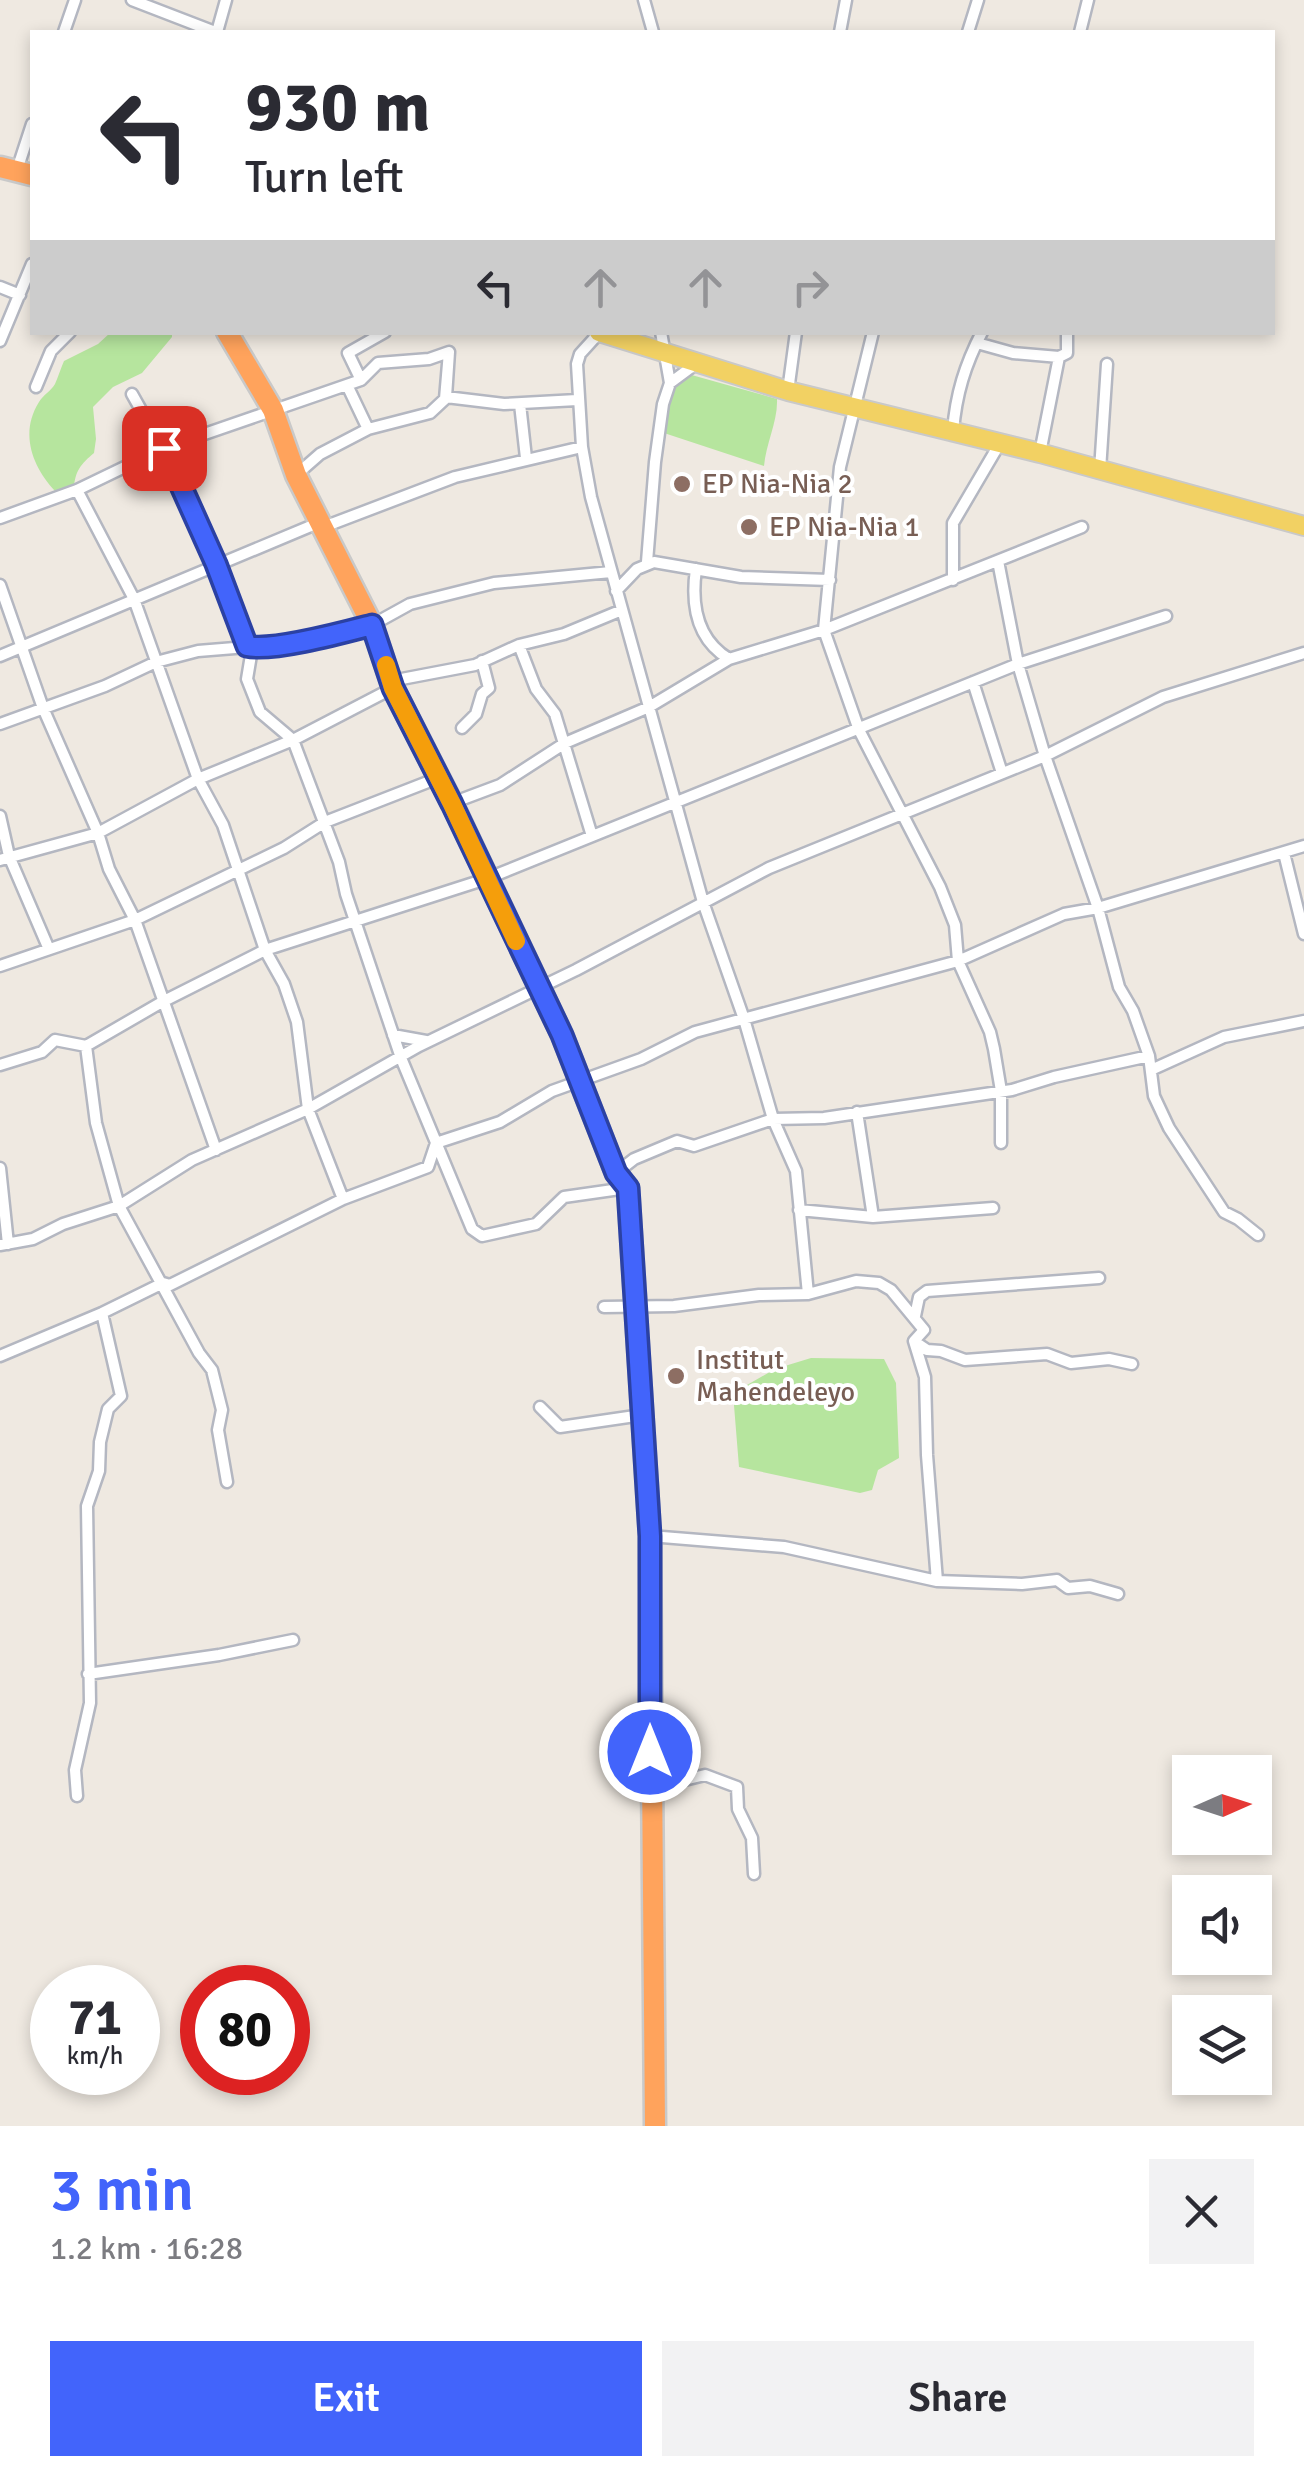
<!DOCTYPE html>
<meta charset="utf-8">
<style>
body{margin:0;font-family:Signika,sans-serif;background:#f2f2f3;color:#2b2b33;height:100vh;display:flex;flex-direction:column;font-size:38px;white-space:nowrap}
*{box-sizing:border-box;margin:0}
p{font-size:32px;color:#7c7c81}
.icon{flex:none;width:55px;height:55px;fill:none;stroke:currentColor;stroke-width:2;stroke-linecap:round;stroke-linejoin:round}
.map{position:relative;height:2126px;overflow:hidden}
.details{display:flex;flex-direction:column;background:#fff;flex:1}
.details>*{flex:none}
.hud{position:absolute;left:30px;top:30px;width:1245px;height:305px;border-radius:0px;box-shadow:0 5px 15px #0003;background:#fff;color:#2b2b33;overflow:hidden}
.needle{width:65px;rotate:87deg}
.tools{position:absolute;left:1172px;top:1755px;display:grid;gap:20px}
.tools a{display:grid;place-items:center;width:100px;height:100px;border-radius:0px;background:#fff;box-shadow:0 5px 15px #0003;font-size:50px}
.speed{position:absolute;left:30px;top:1965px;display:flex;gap:20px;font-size:50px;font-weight:700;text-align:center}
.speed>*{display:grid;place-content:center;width:130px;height:130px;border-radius:50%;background:#fff;box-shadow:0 5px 15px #0003;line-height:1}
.speed small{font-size:25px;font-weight:400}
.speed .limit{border:15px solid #d22;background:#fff;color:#111}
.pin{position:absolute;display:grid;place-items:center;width:85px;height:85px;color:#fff;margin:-42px;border-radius:20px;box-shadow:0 5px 15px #0006}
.me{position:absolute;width:110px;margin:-55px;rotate:0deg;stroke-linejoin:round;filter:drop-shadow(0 0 8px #0008)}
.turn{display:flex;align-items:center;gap:35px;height:210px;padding:0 50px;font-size:45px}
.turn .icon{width:130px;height:130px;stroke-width:2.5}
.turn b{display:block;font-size:70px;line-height:85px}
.lanes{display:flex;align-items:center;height:95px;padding:0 50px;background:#0003;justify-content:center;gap:50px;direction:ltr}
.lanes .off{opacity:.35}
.round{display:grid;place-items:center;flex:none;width:105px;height:105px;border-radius:0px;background:#f2f2f3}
.summary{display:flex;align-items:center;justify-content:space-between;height:170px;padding:0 50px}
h1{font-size:60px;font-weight:600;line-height:75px;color:#4264fb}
.button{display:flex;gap:20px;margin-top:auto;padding:20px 50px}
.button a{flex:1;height:115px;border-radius:0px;background:#4264fb;color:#fff;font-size:40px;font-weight:600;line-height:115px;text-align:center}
.button a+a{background:#f2f2f3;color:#2b2b33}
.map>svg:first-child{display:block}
</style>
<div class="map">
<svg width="1304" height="2126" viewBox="0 0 1304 2126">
<rect width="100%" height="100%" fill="#efe9e1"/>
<path fill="#b6e59e" d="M110,333h62v4l-30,36 -29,14 -20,20 3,32 -2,14c-13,11 -19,18 -20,35l-19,3c-22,-24 -36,-57 -16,-89 4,-7 12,-11 16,-18 3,-7 6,-16 9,-23l34,-17z
M688,374l89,25c1,22 -11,44 -13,67l-103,-34 11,-47z
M811,1358l73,1 12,24 3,75 -21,12 -6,20 -12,3 -121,-26 -6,-74 42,-24z"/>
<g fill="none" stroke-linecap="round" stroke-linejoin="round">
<g stroke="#b4b7c1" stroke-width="15">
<path id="street" d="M132,0l83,32
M644,0l9,32
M64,32l11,-32
M217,32l9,-32
M840,32l6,-32
M968,32l10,-32
M1080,32l8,-32
M17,170l15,-46
M0,287l20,8
M600,332l-20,22 -3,10 5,83 9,50 112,405 41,117 29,100 23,52 12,123
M873,332l-33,135 -16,163 35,100 81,157 15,38 3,36 32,71 4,17 7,42v52
M0,341l32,-77
M977,343l36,10 46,4
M361,380l-13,-27 37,-21
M670,383l27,-20
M347,385l21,44
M36,387l15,-36 19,-19
M788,391l8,-59
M132,394c47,81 82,166 115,253l5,2 -5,30 13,33 33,28 46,122 7,32 55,164 71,171 10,7 54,-12 28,-27 63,-9
M520,404l6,54
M953,431c3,-37 12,-66 29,-99
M1040,453l19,-96 8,-4v-21
M1100,470l7,-106
M296,475l24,-21 48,-25 62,-16 15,-14 4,-47 -3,45 58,7 73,-4
M77,490l57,109 64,180 25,46 42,125 19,34 13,38 11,87 35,90
M0,518l77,-28 87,-42 197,-68 17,-17 51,-4 20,-7
M321,528l134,-51 127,-30
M998,561l20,103 27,92 53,152 21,79 14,24 16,45 5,40 15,32 55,84 14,7 20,16
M647,562l8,-100 8,-58 7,-21 -9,-51
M696,569c-5,35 0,70 33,90
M953,580v-57l47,-80
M0,585l43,123 55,125 11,36 26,51 81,230
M616,591l21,-22 17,-7 87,15 89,3
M519,645l17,44 19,25 37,122
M252,649l120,-24 38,-21 84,-21 117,-11
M0,656l318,-133
M391,681l84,-16 44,-20 45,-11 58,-24
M973,682l29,91
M0,724l105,-38 51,-24 42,-11 49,-4
M462,728l14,-14 6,-20 7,-6 -7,-27
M452,803l48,-18 65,-42 84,-36 80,-48 95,-29 258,-103
M0,816l9,40 39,91
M1284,853l20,81
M0,860l98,-27 100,-54 95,-39 100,-52
M0,966l135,-46 149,-72 41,-26 113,-44
M393,1035l33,6
M86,1046l10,77 23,83 80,147 13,17 10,40 -4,20 9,52
M0,1065l42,-13 13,-12 31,6 76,-44 103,-52 221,-71 532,-215 148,-48
M1151,1070l73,-33 80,-16
M857,1112l16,105
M0,1168l8,76
M616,1173l18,-14 43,-18 17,5 79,-27 51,-1 188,-28 42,-13 95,-21
M799,1210l74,7 120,-9
M0,1245l33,-6 30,-15 56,-18 73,-46 116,-51 111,-63 157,-76 193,-102 276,-112 118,-59 141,-44
M604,1307l70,-1 85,-11 49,-1 48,-13 23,2 12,7 33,40 -10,11 11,36 2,78 10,126
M915,1316l4,-19 8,-6 172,-13
M915,1342l12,8 14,1 24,9 82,-6 24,9 38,-4 23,5
M0,1356l102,-43 61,-30 7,2 173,-86 85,-32 8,-24 64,-21 52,-31 89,-32 54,-27 263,-71 106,-47 34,-6 206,-62
M540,1407l20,20 82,-12
M650,1536l134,11 153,34 85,3 35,-4 11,8 22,-2 28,8
M88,1674l131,-19 74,-15
M651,1788l54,-13 32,12 1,22 14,29 2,36
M77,1796l-2,-26 15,-67 -3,-197 12,-35 1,-29 8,-33 13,-13 -19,-83"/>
</g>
<g stroke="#c9c9c9" stroke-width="22">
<path id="primary" d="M599,332l189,59 252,62 264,73"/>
</g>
<g stroke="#c9c9c9" stroke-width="25">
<path id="highway" d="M0,167l32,8
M227,332l46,78 23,65 76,150 21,63 59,115 110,232 54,138 12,15 22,348 5,590"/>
</g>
<use href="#street" stroke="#fff" stroke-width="10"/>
<use href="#primary" stroke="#f2d163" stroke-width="18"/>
<use href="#highway" stroke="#ffa35c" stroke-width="20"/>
</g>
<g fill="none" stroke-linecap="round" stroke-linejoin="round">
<g stroke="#2b41a3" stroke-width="25">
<path id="route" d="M164,448l52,116 31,82c25,6 98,-14 125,-21l21,63 59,116 110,231 54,138 12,15 22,348v216"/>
</g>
<use href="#route" stroke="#4264fb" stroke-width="18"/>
<path stroke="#f59e0b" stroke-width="18" d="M386,665l7,23 59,116 64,137"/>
</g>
<g fill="#8d6e63" stroke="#fff" stroke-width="4">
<circle cx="682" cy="484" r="10"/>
<circle cx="749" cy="527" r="10"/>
<circle cx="676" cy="1376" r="10"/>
</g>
<g text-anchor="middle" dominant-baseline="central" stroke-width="8" stroke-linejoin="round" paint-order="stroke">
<g font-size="28" fill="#785e54" stroke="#fff" text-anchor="start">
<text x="702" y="484">EP Nia-Nia 2</text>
<text x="769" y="527">EP Nia-Nia 1</text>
<text x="696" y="1360">Institut<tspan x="696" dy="32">Mahendeleyo</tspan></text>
</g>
</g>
</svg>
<div class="tools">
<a><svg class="needle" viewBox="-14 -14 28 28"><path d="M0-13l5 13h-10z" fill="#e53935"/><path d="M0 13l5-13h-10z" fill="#7c7c81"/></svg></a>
<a><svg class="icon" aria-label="sound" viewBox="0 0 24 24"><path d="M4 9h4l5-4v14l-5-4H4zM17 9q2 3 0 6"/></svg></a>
<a><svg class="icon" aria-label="layers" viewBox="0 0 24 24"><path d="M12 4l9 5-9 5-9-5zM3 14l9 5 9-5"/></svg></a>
</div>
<div class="speed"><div>71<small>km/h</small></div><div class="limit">80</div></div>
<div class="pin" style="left:164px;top:448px;background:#d93025"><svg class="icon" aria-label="arrive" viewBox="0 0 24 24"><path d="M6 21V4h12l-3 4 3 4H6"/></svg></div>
<svg class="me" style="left:650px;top:1752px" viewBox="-20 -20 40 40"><circle r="17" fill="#4264fb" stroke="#fff" stroke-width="3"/><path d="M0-11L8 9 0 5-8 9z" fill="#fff"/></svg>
<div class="hud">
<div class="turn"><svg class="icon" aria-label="left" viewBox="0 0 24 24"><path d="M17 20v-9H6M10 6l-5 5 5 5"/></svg><div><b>930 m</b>Turn left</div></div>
<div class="lanes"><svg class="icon" aria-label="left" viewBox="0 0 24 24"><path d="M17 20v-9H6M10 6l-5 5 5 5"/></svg><svg class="icon off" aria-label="ahead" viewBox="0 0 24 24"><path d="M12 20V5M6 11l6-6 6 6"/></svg><svg class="icon off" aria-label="ahead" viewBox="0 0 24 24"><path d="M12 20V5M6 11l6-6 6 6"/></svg><svg class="icon off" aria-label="right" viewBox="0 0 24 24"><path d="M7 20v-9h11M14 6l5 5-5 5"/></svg></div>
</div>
</div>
<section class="details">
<div class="summary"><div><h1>3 min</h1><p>1.2 km · 16:28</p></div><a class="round"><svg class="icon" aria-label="close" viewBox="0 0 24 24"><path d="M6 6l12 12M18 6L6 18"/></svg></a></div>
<div class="button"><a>Exit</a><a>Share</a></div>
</section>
